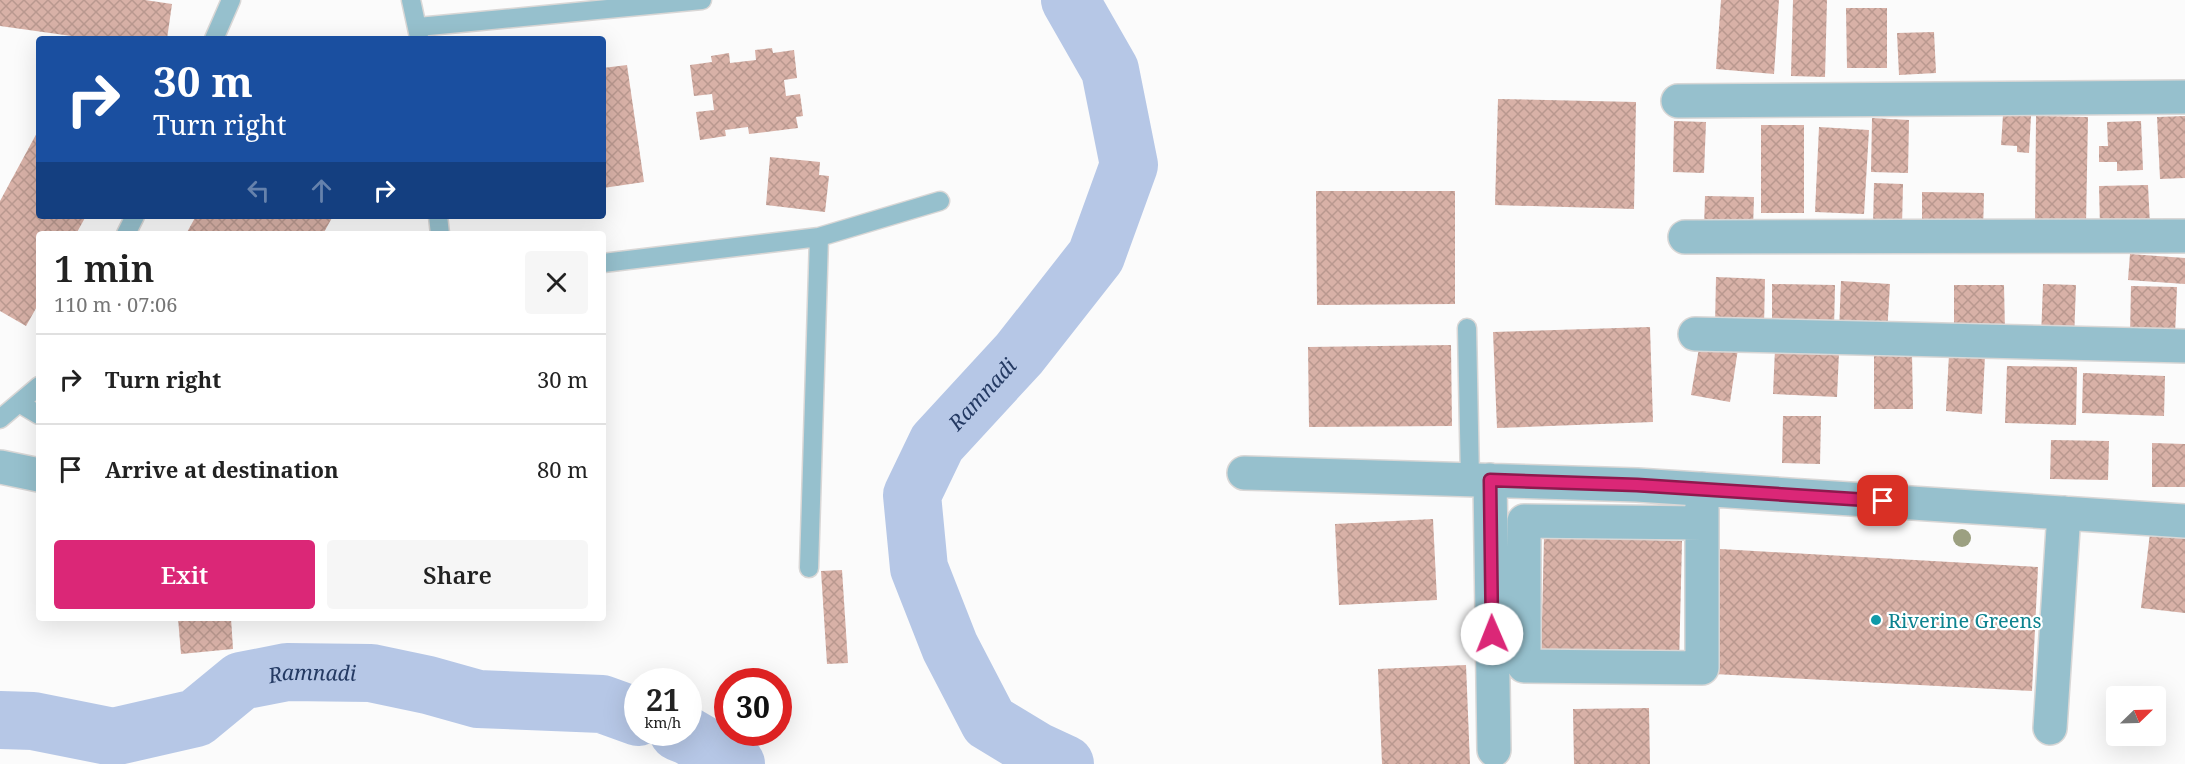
<!DOCTYPE html>
<meta charset="utf-8">
<style>
body{margin:0;font-family:"Noto Serif",serif;background:#f6f6f6;color:#222;height:100vh;display:flex;flex-direction:column;font-size:22px;white-space:nowrap}
*{box-sizing:border-box;margin:0}
p{font-size:20px;color:#767676}
.icon{flex:none;width:33px;height:33px;fill:none;stroke:currentColor;stroke-width:2;stroke-linecap:round;stroke-linejoin:round}
.map{position:relative;flex:1;overflow:hidden}
.details{position:absolute;left:36px;top:231px;width:570px;height:390px;display:flex;flex-direction:column;background:#fff;border-radius:6px;box-shadow:0 6px 24px #0002}
.details>*{flex:none}
.hud{position:absolute;left:36px;top:36px;width:570px;height:183px;border-radius:6px;box-shadow:0 6px 24px #0002;background:#1a4fa0;color:#fff;overflow:hidden}
.needle{width:39px;rotate:67deg}
.fabs{position:absolute;left:2106px;top:686px;display:grid;gap:12px}
.fabs a{display:grid;place-items:center;width:60px;height:60px;border-radius:6px;background:#fff;box-shadow:0 6px 24px #0002;font-size:30px}
.speed{position:absolute;left:624px;top:668px;display:flex;gap:12px;font-size:30px;font-weight:700;text-align:center}
.speed>*{display:grid;place-content:center;width:78px;height:78px;border-radius:50%;background:#fff;box-shadow:0 6px 24px #0002;line-height:1}
.speed small{font-size:15px;font-weight:400}
.speed .limit{border:9px solid #d22;background:#fff;color:#111}
.pin{position:absolute;display:grid;place-items:center;width:51px;height:51px;color:#fff;margin:-26px;border-radius:12px;box-shadow:0 3px 9px #0006}
.me{position:absolute;width:66px;margin:-33px;rotate:359deg;stroke-linejoin:round;filter:drop-shadow(0 0 4px #0008)}
.turn{display:flex;align-items:center;gap:21px;height:126px;padding:0 18px;font-size:27px}
.turn .icon{width:78px;height:78px;stroke-width:2.5}
.turn b{display:block;font-size:42px;line-height:51px}
.lanes{display:flex;align-items:center;height:57px;padding:0 18px;background:#0003;justify-content:center;gap:30px;direction:ltr}
.lanes .off{opacity:.35}
.round{display:grid;place-items:center;flex:none;width:63px;height:63px;border-radius:6px;background:#f6f6f6}
.head{display:flex;align-items:center;justify-content:space-between;height:102px;padding:0 18px}
h1{font-size:36px;font-weight:600;line-height:45px}
.primary-button{display:flex;gap:12px;margin-top:auto;padding:12px 18px}
.primary-button a{flex:1;height:69px;border-radius:6px;background:#db2777;color:#fff;font-size:24px;font-weight:600;line-height:69px;text-align:center}
.primary-button a+a{background:#f6f6f6;color:#222}
ul{padding:0;list-style:none}
li{display:flex;align-items:center;gap:18px;height:90px;padding:0 18px;border-top:2px solid #e0e0e0}
li div{flex:1}
li b{display:block;font-size:22px}
li em{font-style:normal}
.map>svg:first-child{display:block}
</style>
<div class="map">
<svg width="2185" height="764" viewBox="0 0 2185 764">
<defs>
<pattern id="building-cross-hatch" width="8" height="8" patternUnits="userSpaceOnUse" patternTransform="scale(1.5)"><rect width="8" height="8" fill="#d8b1a7"/><path d="M0 0l8 8M0 8l8-8" fill="none" stroke="#b9988f"/></pattern>
</defs>
<rect width="100%" height="100%" fill="#fbfbfb"/>
<g fill="none" stroke-linecap="round" stroke-linejoin="round">
<g stroke="#b6c7e6" stroke-width="58">
<path id="s1" d="M0,720l33,1 80,16 83,-19 45,-37 46,-9 84,1 57,12 50,14 124,5 36,13"/>
<path d="M678,732l10,4 48,28"/>
<path id="s2" d="M1065,764l-28,-13 -48,-29 -39,-75 -31,-79 -7,-73 25,-52 82,-89 77,-98 33,-91 -19,-95 -40,-70"/>
</g>
</g>
<path fill="url(#building-cross-hatch)" d="M0,0h145l27,4 -5,35h-74l-93,-13z
M1721,0h58l-5,74 -58,-5z
M1793,0h34l-2,77 -34,-1z
M1846,8h41v60h-40z
M1934,32l2,41 -37,2 -2,-42z
M772,48l1,5 21,-3 3,28 -13,2 2,16 14,-2 3,22 -7,1 2,11 -49,6 -1,-7 -23,3 1,6 -26,4 -4,-28 18,-2 -2,-16 -18,2 -4,-31 22,-3 -1,-6 18,-3 1,10 26,-3 -1,-10z
M627,65l17,117 -41,6v-120z
M1498,99l138,3 -2,107 -139,-4z
M2003,115l28,1 -2,37 -12,-1v-6l-16,-1z
M2036,116l52,1 -2,107 -51,-1z
M2185,116v62l-25,1 -3,-62z
M1872,118l37,2 -1,53 -37,-1z
M1674,121l32,1 -2,51 -31,-1z
M2141,121l2,49 -26,1v-9h-18v-16h9l-1,-24z
M1761,125h43v88h-43z
M1819,127l50,3 -5,84 -49,-2z
M39,129v87h47l-10,18h-37v69l-13,23 -26,-15v-110z
M770,157l50,5 -1,13 10,1 -4,36 -59,-7z
M1874,183l29,1 -1,43 -29,-1z
M2148,185l2,41 -50,1 -1,-41z
M1316,191h139v113l-138,1z
M1922,192l62,1 -1,40 -61,-2z
M1705,196l49,1 -1,31 -49,-1z
M196,216h137l-10,18h-137z
M2130,254l55,4v26l-57,-4z
M1716,277l49,2 -1,48 -49,-1z
M1841,281l49,3 -3,50 -48,-3z
M1772,284l63,1 -1,45h-62z
M2043,284l33,1 -2,54 -33,-1z
M1954,285h50l1,47h-51z
M2131,286l46,1 -2,48 -45,-1z
M1650,327l3,95 -156,6 -4,-96z
M1700,342l38,7 -8,53 -39,-7z
M1451,345l1,81 -143,1 -1,-80z
M1775,349l64,3 -2,45 -64,-3z
M1874,352l38,1 1,56h-39z
M1949,354l36,2 -3,58 -36,-3z
M2007,366l70,1 -1,58 -71,-2z
M2083,373l82,3 -1,40 -82,-3z
M1783,416h38l-1,48 -38,-1z
M2051,440l58,1 -1,39 -58,-1z
M2152,443l33,1v43h-33z
M1433,519l4,81 -98,5 -4,-81z
M2150,533l35,5v75l-44,-5z
M1544,537l138,4 -3,124 -138,-3z
M1720,549l318,18 -6,124 -318,-17z
M842,570l6,93 -21,1 -6,-93z
M178,618h53l2,31 -52,5z
M1466,665l4,99h-88l-4,-95z
M1649,708l1,56h-76l-1,-55z"/>
<g fill="none" stroke-linecap="round" stroke-linejoin="round">
<g stroke="#d9d7d6" stroke-width="21">
<path id="service" d="M411,0l8,37
M418,27l284,-27
M214,39l17,-39
M438,216l2,18
M126,234l9,-18
M603,263l216,-26 121,-36
M1467,328l3,152
M19,403l20,12
M0,419l39,-33
M809,568l10,-331"/>
</g>
<g stroke="#d9d7d6" stroke-width="36">
<path id="minor" d="M1678,101l507,-4
M1685,237l500,-1
M1695,334l490,12
M0,467l39,8
M1244,473l393,12 548,36
M1490,480l4,270
M1702,523l-178,-2v145l178,2v-179
M2050,728l14,-215"/>
</g>
<use href="#service" stroke="#96c0cd" stroke-width="18"/>
<use href="#minor" stroke="#96c0cd" stroke-width="33"/>
</g>
<circle fill="#9ca081" cx="1962" cy="538" r="9"/>
<g fill="none" stroke-linecap="round" stroke-linejoin="round">
<g stroke="#8e194d" stroke-width="15">
<path id="route" d="M1492,634l-2,-154 147,5 246,16"/>
</g>
<use href="#route" stroke="#db2777" stroke-width="10"/>
</g>
<circle fill="#0f9aa8" stroke="#fff" stroke-width="2" cx="1876" cy="620" r="6"/>
<g text-anchor="middle" dominant-baseline="central" stroke-width="4.5" stroke-linejoin="round" paint-order="stroke">
<g font-size="20" fill="#0d838f" stroke="#fff" text-anchor="start">
<text x="1888" y="620">Riverine Greens</text>
</g>
<g font-size="21" font-style="italic" fill="#243a63" stroke="#fff">
<text stroke="none"><textPath href="#s2" startOffset="454">Ramnadi</textPath></text>
<text stroke="none"><textPath href="#s1" startOffset="330">Ramnadi</textPath></text>
</g>
</g>
</svg>
<div class="fabs">
<a><svg class="needle" viewBox="-14 -14 28 28"><path d="M0-13l5 13h-10z" fill="#e53935"/><path d="M0 13l5-13h-10z" fill="#767676"/></svg></a>
</div>
<div class="speed"><div>21<small>km/h</small></div><div class="limit">30</div></div>
<div class="pin" style="left:1883px;top:501px;background:#d93025"><svg class="icon" aria-label="arrive" viewBox="0 0 24 24"><path d="M6 21V4h12l-3 4 3 4H6"/></svg></div>
<svg class="me" style="left:1492px;top:634px" viewBox="-20 -20 40 40"><circle r="19" fill="#fff"/><path d="M0-13L10 11 0 6-10 11z" fill="#db2777"/></svg>
<div class="hud">
<div class="turn"><svg class="icon" aria-label="right" viewBox="0 0 24 24"><path d="M7 20v-9h11M14 6l5 5-5 5"/></svg><div><b>30 m</b>Turn right</div></div>
<div class="lanes"><svg class="icon off" aria-label="left" viewBox="0 0 24 24"><path d="M17 20v-9H6M10 6l-5 5 5 5"/></svg><svg class="icon off" aria-label="ahead" viewBox="0 0 24 24"><path d="M12 20V5M6 11l6-6 6 6"/></svg><svg class="icon" aria-label="right" viewBox="0 0 24 24"><path d="M7 20v-9h11M14 6l5 5-5 5"/></svg></div>
</div>
<section class="details">
<div class="head"><div><h1>1 min</h1><p>110 m · 07:06</p></div><a class="round"><svg class="icon" aria-label="close" viewBox="0 0 24 24"><path d="M6 6l12 12M18 6L6 18"/></svg></a></div>
<ul>
<li><svg class="icon" aria-label="right" viewBox="0 0 24 24"><path d="M7 20v-9h11M14 6l5 5-5 5"/></svg><div><b>Turn right</b></div><em>30 m</em></li>
<li><svg class="icon" aria-label="arrive" viewBox="0 0 24 24"><path d="M6 21V4h12l-3 4 3 4H6"/></svg><div><b>Arrive at destination</b></div><em>80 m</em></li>
</ul>
<div class="primary-button"><a>Exit</a><a>Share</a></div>
</section>
</div>
